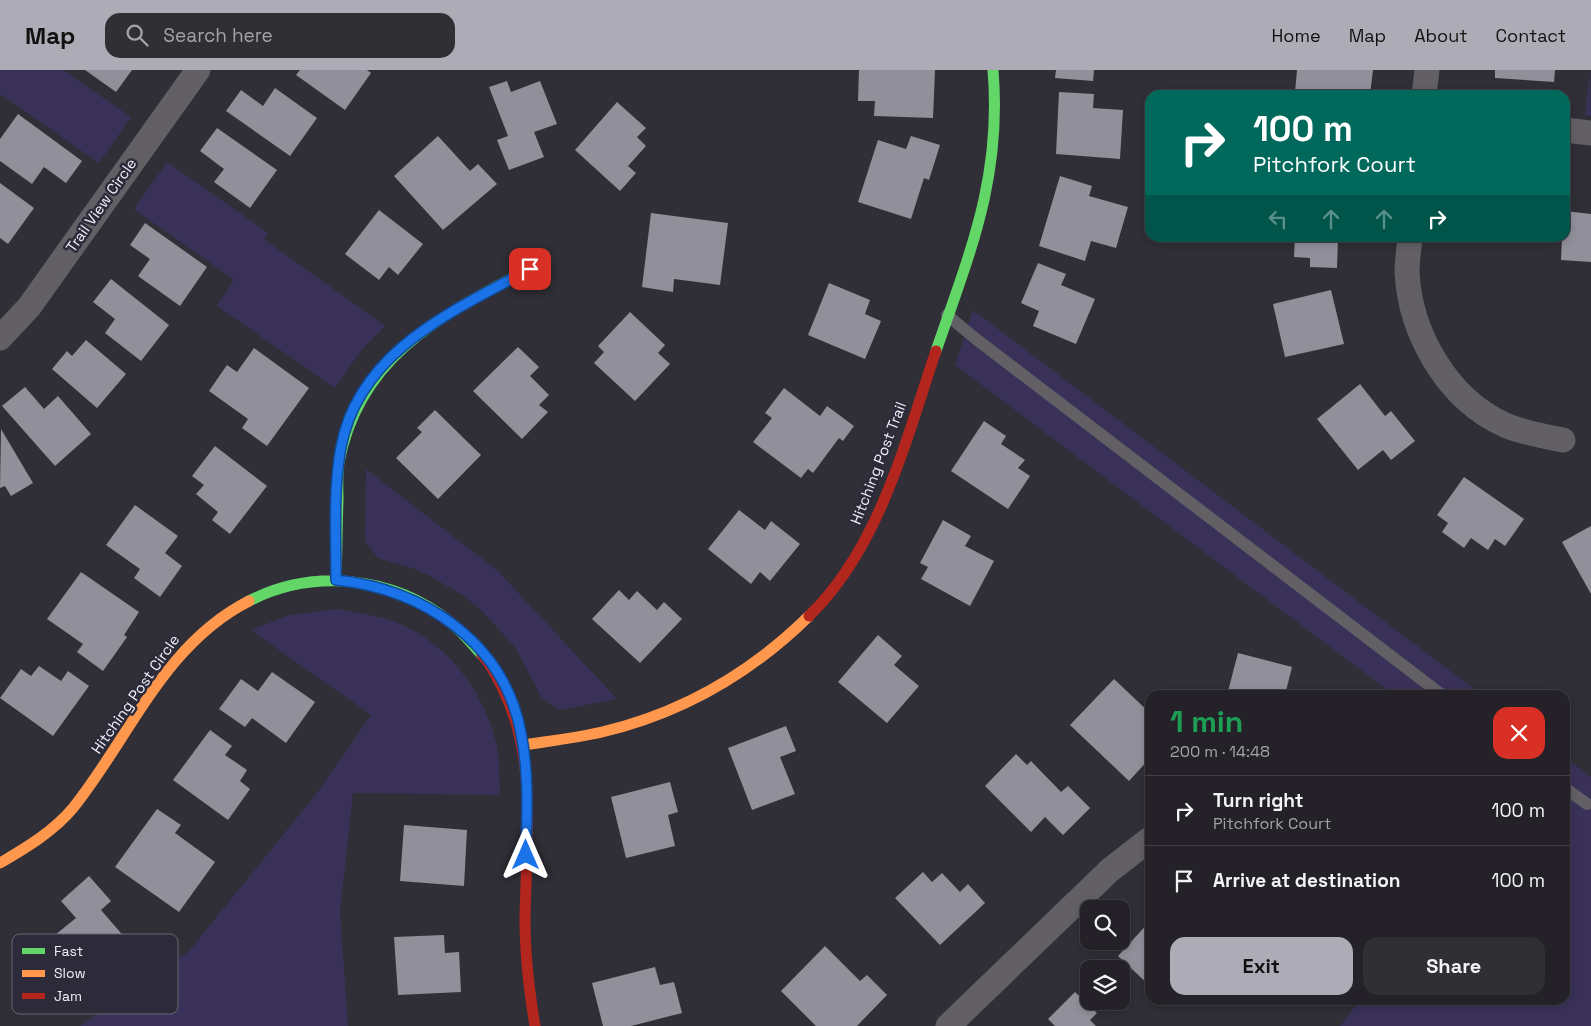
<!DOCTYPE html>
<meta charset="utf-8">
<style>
body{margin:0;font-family:"Space Grotesk",sans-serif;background:#302f34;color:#f1f3f6;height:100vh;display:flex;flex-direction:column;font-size:19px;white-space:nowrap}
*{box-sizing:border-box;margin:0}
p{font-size:16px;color:#a3a4a8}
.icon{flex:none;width:28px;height:28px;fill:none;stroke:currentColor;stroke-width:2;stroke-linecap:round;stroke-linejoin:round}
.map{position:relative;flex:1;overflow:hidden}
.side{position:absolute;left:1145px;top:620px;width:425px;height:315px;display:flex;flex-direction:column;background:#242228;border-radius:15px;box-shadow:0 2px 8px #0003,0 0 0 1px #413f45}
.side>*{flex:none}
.banner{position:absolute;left:1145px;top:20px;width:425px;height:152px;border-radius:15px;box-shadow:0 2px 8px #0003,0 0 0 1px #413f45;background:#00695c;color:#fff;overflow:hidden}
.buttons{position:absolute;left:1080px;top:830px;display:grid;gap:10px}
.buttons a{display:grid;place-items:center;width:50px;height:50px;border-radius:10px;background:#242228;box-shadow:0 2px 8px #0003,0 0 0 1px #413f45;font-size:25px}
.pin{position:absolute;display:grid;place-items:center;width:42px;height:42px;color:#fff;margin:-21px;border-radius:10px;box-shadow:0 2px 8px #0006}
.me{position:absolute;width:55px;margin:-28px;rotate:0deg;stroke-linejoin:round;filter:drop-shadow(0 0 4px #0008)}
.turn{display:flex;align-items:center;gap:18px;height:105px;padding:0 25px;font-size:22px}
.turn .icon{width:65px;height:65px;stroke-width:2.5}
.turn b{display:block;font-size:35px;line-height:42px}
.lanes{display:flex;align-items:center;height:48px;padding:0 25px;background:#0003;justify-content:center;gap:25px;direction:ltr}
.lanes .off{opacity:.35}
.round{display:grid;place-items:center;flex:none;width:52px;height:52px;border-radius:15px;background:#302f34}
.head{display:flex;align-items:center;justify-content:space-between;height:85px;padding:0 25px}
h1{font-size:30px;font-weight:700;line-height:38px;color:#1e9e55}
.button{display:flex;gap:10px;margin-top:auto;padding:10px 25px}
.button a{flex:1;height:58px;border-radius:15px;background:#adabb5;color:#111;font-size:20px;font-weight:700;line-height:58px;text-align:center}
.button a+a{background:#302f34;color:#f1f3f6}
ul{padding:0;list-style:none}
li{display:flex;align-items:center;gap:15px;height:70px;padding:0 25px;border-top:1px solid #413f45}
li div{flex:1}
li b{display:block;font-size:19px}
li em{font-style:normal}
header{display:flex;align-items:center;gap:30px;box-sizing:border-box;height:70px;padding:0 25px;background:#adabb5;color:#111}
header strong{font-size:24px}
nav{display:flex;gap:28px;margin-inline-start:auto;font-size:18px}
.search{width:350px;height:45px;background:#302f34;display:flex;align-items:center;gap:12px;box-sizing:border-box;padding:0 18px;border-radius:15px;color:#a3a4a8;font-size:19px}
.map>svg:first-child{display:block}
</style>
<header>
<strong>Map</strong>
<div class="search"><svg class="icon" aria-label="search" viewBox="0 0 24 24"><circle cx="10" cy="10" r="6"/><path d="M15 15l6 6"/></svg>Search here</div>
<nav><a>Home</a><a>Map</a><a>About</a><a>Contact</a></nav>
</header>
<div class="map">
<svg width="1591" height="956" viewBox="0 0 1591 956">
<rect width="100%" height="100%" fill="#302e36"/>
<path fill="#3a3159" d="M0,0h63l68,47 -32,46 -99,-69z
M1590,0l1,46 -6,-1z
M167,92l101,71 -4,6 121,87 -23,23 -27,39 -118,-82 17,-26 -100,-71z
M973,240l509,385h-88l-439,-330z
M366,399l132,102 119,128 -58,11 -17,-12 -27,-51 -34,-37 -17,-14 -34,-20 -18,-8 -34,-10 -13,-17z
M337,539c19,4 38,6 56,12 52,19 90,68 103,121 4,17 3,35 4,53l-147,-2 -13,119 8,114h-268l109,-75 128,-158 54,-78 -120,-85 39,-15z
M1565,687l26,20v249h-251l20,-26h205z"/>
<path fill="#918f9a" d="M85,0h47l-16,22z
M300,0h67l4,3 -26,37 -49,-35z
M859,0h76l-2,48 -59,-2 1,-15h-17z
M1056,0h38l-1,11 -38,-3z
M1297,0h76l-3,25h-47l-28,-3z
M1495,0h60l-1,12 -59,-4z
M507,11l4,11 29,-11 17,43 -23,8 10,25 -35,13 -12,-30 11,-4 -19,-49z
M275,18l42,30 -27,38 -64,-45 15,-21 22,16z
M1059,22l35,2 -1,14 30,2 -3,49 -64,-5z
M617,32l29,26 -9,9 9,9 -18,20 8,7 -16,18 -45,-41z
M18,44l64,47 -16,22 -22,-16 -12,17 -32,-23v-22z
M217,58l60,42 -27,38 -36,-26 10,-13 -24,-18z
M438,66l32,35 8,-7 19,20 -54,46 -49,-54z
M911,66l29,9 -11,35 -5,-2 -13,41 -53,-17 20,-62 28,9z
M1060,106l32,10 -3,10 39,11 -12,41 -25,-7 -6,20 -46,-15z
M0,113l34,25 -26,36 -8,-6z
M379,140l44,34 -25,31 -9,-8 -10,13 -34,-26z
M1565,141l26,3v48l-30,-2 1,-22h3z
M651,143l77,10 -8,62 -46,-6 -1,13 -31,-5z
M145,153l62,44 -27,39 -42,-30 12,-17 -20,-14z
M1295,168h43l-1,30 -27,-1v-9l-16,-1z
M1482,168h24v4z
M1038,193l28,11 -5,11 34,14 -19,45 -43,-18 6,-15 -18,-8z
M111,209l58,46 -28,36 -36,-28 10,-14 -22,-17z
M829,213l41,17 -5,14 16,7 -16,38 -57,-24z
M1331,220l13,54 -59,13 -12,-53z
M630,242l35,33 -7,8 12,11 -35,37 -41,-38 10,-11 -6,-6z
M86,270l40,34 -29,34 -45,-39 15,-18 5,5z
M518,277l21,20 -9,9 19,19 -10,10 9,7 -26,27 -49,-48z
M254,278l55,40 -42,58 -25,-18 6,-9 -39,-28 18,-26 10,7z
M1360,314l25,32 6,-5 24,30 -24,19 -8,-10 -25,20 -41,-51z
M25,317l19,22 14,-13 33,38 -36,32 -53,-60z
M784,318l36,28 7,-10 27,20 -11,15 -4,-3 -26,35 -5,-4 -7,9 -48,-36 19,-24 -7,-5z
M435,340l46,45 -43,44 -42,-41 26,-26 -5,-4z
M984,351l22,15 -5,8 24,16 -7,8 12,8 -22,33 -57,-38z
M1,359l32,54 -22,13 -6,-10 -5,2z
M215,376l52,40 -37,48 -18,-14 6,-8 -22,-18 8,-9 -12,-9z
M1464,407l60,42 -19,27 -10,-7 -7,11 -17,-12 -7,10 -22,-16 6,-9 -11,-8z
M135,435l43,31 -13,17 17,13 -22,31 -26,-19 6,-9 -34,-24z
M739,440l26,20 6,-9 29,23 -30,37 -10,-9 -9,12 -43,-35z
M943,450l28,16 -6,10 29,15 -24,45 -49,-27 7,-12 -8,-4z
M1591,456v68l-29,-52z
M81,502l58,40 -15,23 3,2 -24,34 -26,-19 6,-8 -36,-25z
M619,520l10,10 8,-9 20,19 7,-8 18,17 -42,44 -48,-44z
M878,565l24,21 -8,9 25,21 -32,37 -49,-41z
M1238,583l54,14 -7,28h-58z
M39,596l22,15 7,-10 21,15 -36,50 -53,-38 21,-29 10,7z
M272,602l43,30 -29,41 -34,-25 -7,9 -26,-18 22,-30 17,12z
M1114,609l36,34v45l-21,23 -59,-56z
M786,656l10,25 -16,6 15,37 -43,16 -24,-62z
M210,660l22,16 -7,9 22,15 -7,11 10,8 -22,31 -55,-40z
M1016,684l11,11 4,-4 30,31 7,-6 22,22 -27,27 -18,-18 -14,15 -46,-46z
M670,712l8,30 -10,3 7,31 -49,12 -15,-61z
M157,739l24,16 -6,8 40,29 -36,50 -64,-45z
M404,755l63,5 -3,56 -64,-5z
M923,802l9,10 10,-9 18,19 8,-8 17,19 -45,42 -45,-47z
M89,806l22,25 -10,9 25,29 -38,34 -33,-38 21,-17 -15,-17z
M1150,851v65l-32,-30z
M444,865l1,18 14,-1 2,40 -63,3 -4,-58z
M825,876l35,35 7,-6 20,20 -30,31h-41l-35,-35z
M655,897l5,18 14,-3 8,31 -51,13h-28l-11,-43z
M1075,922l22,21 -7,7 6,6h-41l-7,-7z"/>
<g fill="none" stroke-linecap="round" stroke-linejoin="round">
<path stroke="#626065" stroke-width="12" d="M947,245l29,24 466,356
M1565,718l22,16"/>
<path stroke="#626065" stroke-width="25" d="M1424,25l3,-25
M1565,60l26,3
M1410,168c-1,11 -3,23 -3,34 3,61 40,127 98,153 18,8 39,11 58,15
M0,268l29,-31 169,-237
M948,956l162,-156 40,-31"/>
<path stroke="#63d668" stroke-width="11" d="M936,281c34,-99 66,-173 57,-281
M336,510c1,-27 1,-53 2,-80 0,-12 -1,-26 1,-38 22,-114 113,-151 205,-201
M249,531c64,-33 145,-25 201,21 12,9 22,22 32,33"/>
<path stroke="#ff974d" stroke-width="11" d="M523,675c26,-4 53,-7 79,-13 80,-19 149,-59 207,-116
M0,793c26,-15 54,-32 73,-55 57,-71 91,-164 176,-207"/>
<path stroke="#b3261e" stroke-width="11" d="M809,546c71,-69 96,-174 127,-265
M482,585c9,9 14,20 20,32 36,71 24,155 23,233 0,36 4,70 10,106"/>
</g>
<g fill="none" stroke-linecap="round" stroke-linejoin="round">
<g stroke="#114b97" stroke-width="12">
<path id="route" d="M526,785c1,-41 3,-82 -5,-122 -17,-91 -98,-144 -185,-153 0,-44 -3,-90 5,-133 18,-96 112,-136 189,-178"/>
</g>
<use href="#route" stroke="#1a73e8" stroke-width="9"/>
</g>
<g text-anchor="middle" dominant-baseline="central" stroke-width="5" stroke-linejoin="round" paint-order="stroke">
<g font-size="15" fill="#f0eff9" stroke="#2d2b3a">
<text transform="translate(101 135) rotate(-55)">Trail View Circle</text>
<text transform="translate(878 393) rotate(-69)">Hitching Post Trail</text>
<text transform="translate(135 624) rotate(-55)">Hitching Post Circle</text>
</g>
</g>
<rect x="12" y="864" width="166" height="80" rx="8" fill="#2d2b3a" stroke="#686673" stroke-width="1"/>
<rect x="22" y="878" width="23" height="6" fill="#63d668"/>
<rect x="22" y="900" width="23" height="7" fill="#ff974d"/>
<rect x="22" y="923" width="23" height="6" fill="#b3261e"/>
<g font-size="14" fill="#f0eff9">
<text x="54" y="886">Fast</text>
<text x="54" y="908">Slow</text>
<text x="54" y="931">Jam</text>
</g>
</svg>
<div class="buttons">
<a><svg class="icon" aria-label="search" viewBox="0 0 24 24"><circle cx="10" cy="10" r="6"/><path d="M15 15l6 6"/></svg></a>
<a><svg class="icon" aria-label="layers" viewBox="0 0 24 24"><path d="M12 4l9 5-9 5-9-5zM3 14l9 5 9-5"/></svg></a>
</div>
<div class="pin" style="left:530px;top:199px;background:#d93025"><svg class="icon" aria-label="arrive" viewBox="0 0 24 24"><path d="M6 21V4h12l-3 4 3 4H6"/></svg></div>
<svg class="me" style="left:526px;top:785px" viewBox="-20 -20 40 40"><path d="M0-17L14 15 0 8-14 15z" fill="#1a73e8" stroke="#fff" stroke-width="4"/></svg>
<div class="banner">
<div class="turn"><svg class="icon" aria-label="right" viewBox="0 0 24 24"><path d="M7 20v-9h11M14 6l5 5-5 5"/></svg><div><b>100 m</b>Pitchfork Court</div></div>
<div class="lanes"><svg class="icon off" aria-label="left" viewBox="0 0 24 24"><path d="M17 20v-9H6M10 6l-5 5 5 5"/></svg><svg class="icon off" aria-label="ahead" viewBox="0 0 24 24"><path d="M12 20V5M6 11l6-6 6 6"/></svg><svg class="icon off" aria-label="ahead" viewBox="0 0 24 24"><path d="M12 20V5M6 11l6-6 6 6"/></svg><svg class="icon" aria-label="right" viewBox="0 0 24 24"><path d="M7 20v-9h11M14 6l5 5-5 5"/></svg></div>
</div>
<section class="side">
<div class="head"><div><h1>1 min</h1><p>200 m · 14:48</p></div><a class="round" style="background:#d93025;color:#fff"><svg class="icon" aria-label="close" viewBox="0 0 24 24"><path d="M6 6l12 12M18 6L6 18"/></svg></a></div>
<ul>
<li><svg class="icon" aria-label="right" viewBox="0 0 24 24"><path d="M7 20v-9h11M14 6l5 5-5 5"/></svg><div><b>Turn right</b><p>Pitchfork Court</p></div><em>100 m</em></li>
<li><svg class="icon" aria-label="arrive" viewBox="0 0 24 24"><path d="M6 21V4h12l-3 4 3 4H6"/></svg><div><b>Arrive at destination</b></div><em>100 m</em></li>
</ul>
<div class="button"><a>Exit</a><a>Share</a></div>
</section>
</div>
